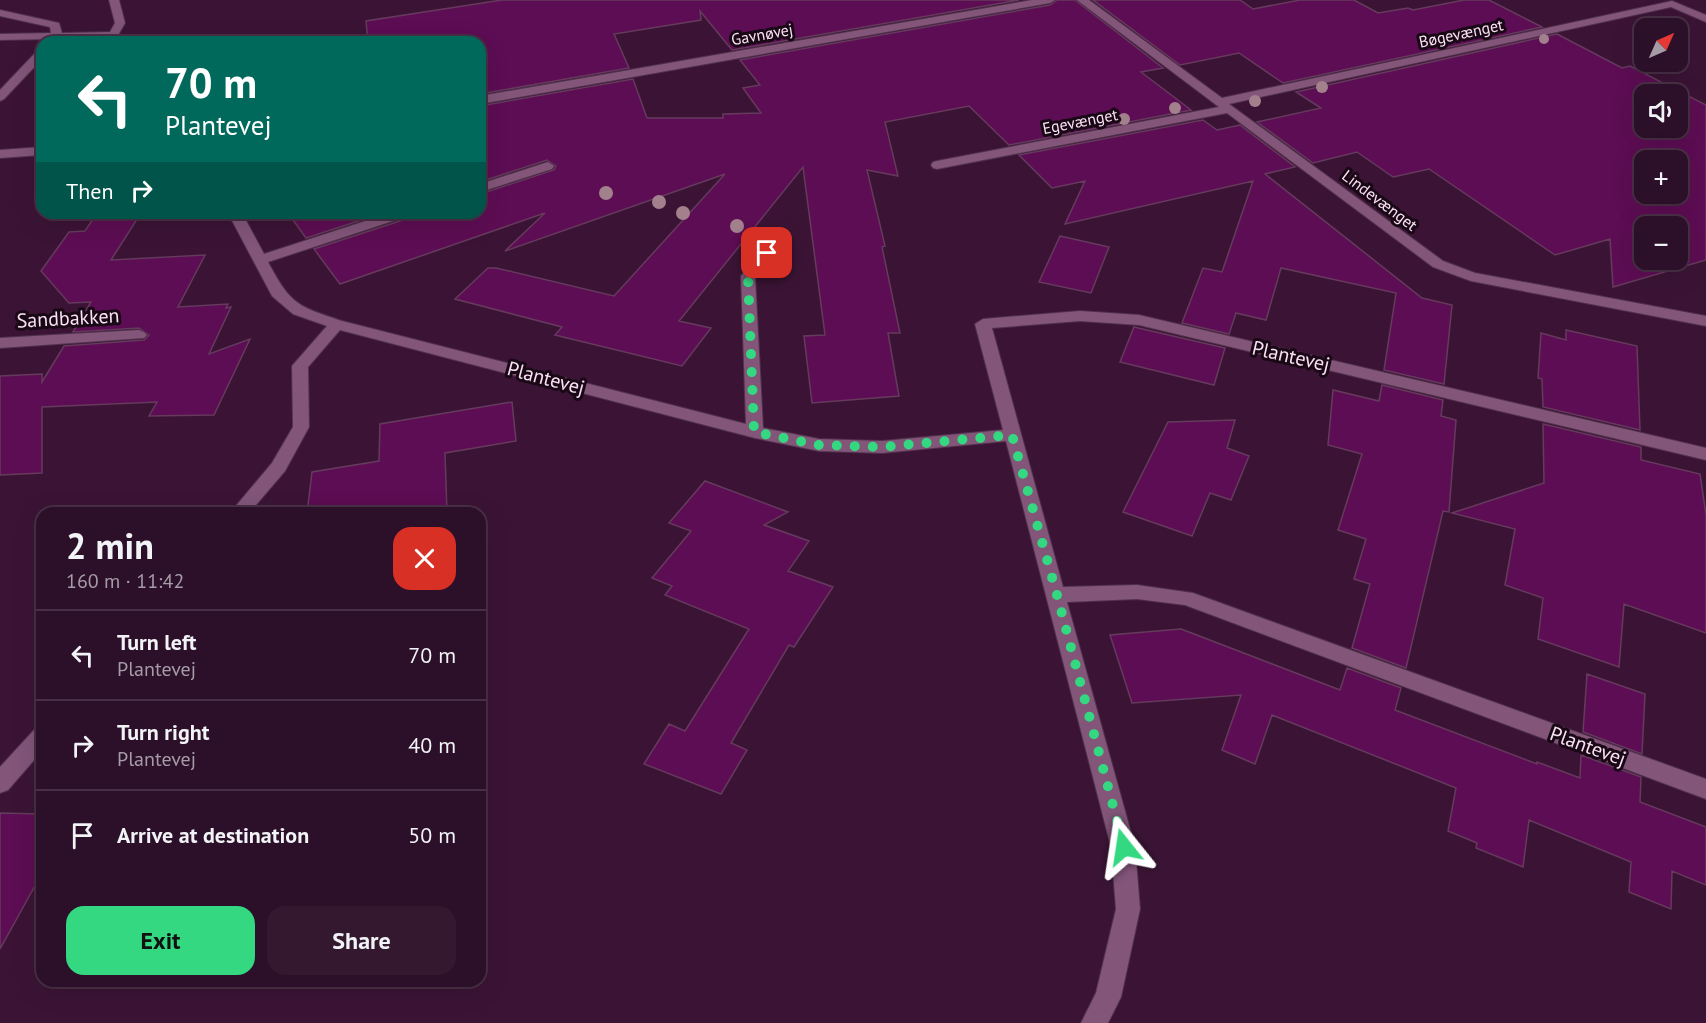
<!DOCTYPE html>
<meta charset="utf-8">
<style>
body{margin:0;font-family:"PT Sans",sans-serif;background:#341830;color:#f1f3f6;height:100vh;display:flex;flex-direction:column;font-size:22px;white-space:nowrap}
*{box-sizing:border-box;margin:0}
p{font-size:20px;color:#a69ca8}
.icon{flex:none;width:33px;height:33px;fill:none;stroke:currentColor;stroke-width:2;stroke-linecap:round;stroke-linejoin:round}
.map{position:relative;flex:1;overflow:hidden}
.panel{position:absolute;left:36px;top:507px;width:450px;height:480px;display:flex;flex-direction:column;background:#2c0f28;border-radius:18px;box-shadow:0 6px 24px #0002,0 0 0 2px #482f45}
.panel>*{flex:none}
.guide{position:absolute;left:36px;top:36px;width:450px;height:183px;border-radius:18px;box-shadow:0 6px 24px #0002,0 0 0 2px #482f45;background:#00695c;color:#fff;overflow:hidden}
.needle{width:39px;rotate:45deg}
.buttons{position:absolute;left:1634px;top:18px;display:grid;gap:12px}
.buttons a{display:grid;place-items:center;width:54px;height:54px;border-radius:12px;background:#2c0f28;box-shadow:0 6px 24px #0002,0 0 0 2px #482f45;font-size:30px}
.pin{position:absolute;display:grid;place-items:center;width:51px;height:51px;color:#fff;margin:-26px;border-radius:12px;box-shadow:0 3px 9px #0006}
.me{position:absolute;width:66px;margin:-33px;rotate:345deg;stroke-linejoin:round;filter:drop-shadow(0 0 4px #0008)}
.turn{display:flex;align-items:center;gap:21px;height:126px;padding:0 30px;font-size:27px}
.turn .icon{width:78px;height:78px;stroke-width:2.5}
.turn b{display:block;font-size:42px;line-height:51px}
.then{display:flex;align-items:center;height:57px;padding:0 30px;background:#0003;gap:12px;font-size:22px}
.round{display:grid;place-items:center;flex:none;width:63px;height:63px;border-radius:18px;background:#341830}
.overview{display:flex;align-items:center;justify-content:space-between;height:102px;padding:0 30px}
h1{font-size:36px;font-weight:800;line-height:45px}
.action{display:flex;gap:12px;margin-top:auto;padding:12px 30px}
.action a{flex:1;height:69px;border-radius:18px;background:#34d881;color:#111;font-size:24px;font-weight:800;line-height:69px;text-align:center}
.action a+a{background:#341830;color:#f1f3f6}
ul{padding:0;list-style:none}
li{display:flex;align-items:center;gap:18px;height:90px;padding:0 30px;border-top:2px solid #482f45}
li div{flex:1}
li b{display:block;font-size:22px}
li em{font-style:normal}
.map>svg:first-child{display:block}
</style>
<div class="map">
<svg width="1706" height="1023" viewBox="0 0 1706 1023">
<rect width="100%" height="100%" fill="#3b1435"/>
<path fill="#5d0d53" stroke="#653a5d" stroke-width="1.5" fill-rule="evenodd" d="M502,0h517l-287,50 -32,-39 1,9 -87,14 15,34 -149,26v-52h-112l-2,-21z
M1057,0h18l88,68 -22,4 50,38 -182,35 -40,-39 -84,16 13,54 -31,-6 18,76 -3,1 18,86h-12l11,63 -87,7 -8,-67 21,-1 -22,-168 -124,154 32,7 -29,38 -127,-31 7,-8 -107,-28 33,-31h8l118,28 111,-122 -220,77 40,-38 -205,71 -26,-35 95,-31 3,-5h68v-19l74,-24 2,-4 -9,-6 -67,22v-76l153,-27 14,39h76v-4l38,-1 -18,-25 17,-3 -20,-25 310,-55z
M1093,0h147l13,9 47,-9h54l24,13 30,-5 5,2 51,-10h25l53,27 -259,56 -44,-30 -59,12z
M1557,34l65,34 8,-2 76,39v155l-93,27 -3,-48 -55,16 -126,-86 -36,8 -36,-25 -44,11 -56,-41 64,-14 -25,-16zM1644,94h33v34h-33zM1644,160h33v34h-33zM1644,226h33v34h-33z
M1203,120l14,10 23,-5 55,42 -30,7 157,124 30,7 -8,79 -60,-14 12,-77 -115,-25 -15,52 -30,-7 -7,21 -47,-11 21,-55 19,4 31,-91 -188,43 20,-43 -33,7 -33,-33z
M97,213h44l-30,47 94,-5 -27,52 50,-3 -2,4 5,-1 -22,47 41,-15 -36,76 -65,1 8,-14 -115,5v66l-42,2v-99l42,-2v8l22,-36 80,-6 5,-5 -10,-7 -66,4 18,-30 -22,1 -28,-32 28,-39 16,-1z
M288,213h95l-77,25z
M1060,236l49,11 -18,46 -52,-11z
M1134,327l91,21 -11,37 -94,-23z
M1566,330l71,16 3,84 -97,-23 -1,-28 -4,-1 3,-45 25,7z
M1382,385l61,15 -2,16 15,4 -7,92 -6,-1 -37,157 -54,-20 18,-64 -16,-5 12,-40 -28,-9 24,-76 -34,-9 5,-55 46,11z
M512,402l4,39 -71,12 2,60h-140l5,-41 67,-11 1,-37z
M1235,420l-8,28 22,8 -18,44 -21,-7 -18,43 -69,-24 45,-90z
M1543,424l98,23v13l59,14 6,41v118l-82,-29 -5,63 -81,-28 5,-41 -38,-13 10,-56 -63,-16 92,-30z
M705,481l83,31 -24,13 45,16 -21,30 45,16 -39,60 -5,-2 -58,98 16,7 -26,44 -77,-30 25,-40 16,7 64,-102 -84,-34 7,-9 -20,-8 39,-47 -22,-8z
M1181,629l159,61 7,-22 54,20 -6,22 142,54v-2l43,16 1,-23 60,22 -1,25 66,25v58l-34,-14 -1,38 -42,-17 2,-30 -102,-42 -6,47 -47,-19 1,-5 -29,-12 8,-43 -184,-73 -17,49 -33,-14 19,-55 -109,8 -22,-68z
M1587,674l58,20 -3,60 -59,-22z
M0,813l42,1v59l-42,76z"/>
<g fill="none" stroke-linecap="round" stroke-linejoin="round">
<g stroke="#51314c" stroke-width="2">
<path id="minor" d="M109,0h10l6,23 -8,14 -63,4 -4,-2 -50,1v-6l51,-1 -1,-6 -50,-11v-6l59,13 3,10 48,-1 5,-9z
M1032,0h23l-5,3 -570,101v-8z
M1077,0h12l133,98 450,-97 34,14v7l-35,-15 -442,97 214,157 32,12 231,43v10l-235,-45 -38,-14 -206,-154 -290,56 -4,-1 -2,-3 2,-3 4,-1 282,-54z
M42,49v10l-38,40 -4,2v-11l38,-40z
M42,147v8l-42,3v-8z
M548,162l6,4 -2,3 -72,23v-8z
M228,213h14l22,41 126,-41h20l-2,3 -140,46c23,43 29,44 74,59l404,103 -5,-148 21,-26h10l2,3 -19,23 8,152 56,11 63,2 121,-11 -28,-106 8,-5 97,-8 59,4 567,133v12l-567,-135 -59,-4 -88,7 71,259 74,-2 56,8 513,186v20l-521,-194 -48,-6 -70,3 68,245 5,62 -19,88 -13,26h-27l15,-30 20,-84 -5,-62 -105,-406 -124,12 -63,-2 -64,-13 -415,-108 -32,37 1,60 -24,44 -36,42h-19l42,-50 21,-36 -1,-61 35,-40 -34,-12 -21,-18z
M139,330l5,2 3,3 -3,3 -144,10v-10z
M42,727v24l-34,39 -8,3v-26l34,-37z"/>
</g>
<use href="#minor" fill="#825579" fill-rule="evenodd"/>
</g>
<g fill="#a2818c">
<circle cx="1544" cy="39" r="5"/>
<circle cx="1322" cy="87" r="6"/>
<circle cx="1255" cy="101" r="6"/>
<circle cx="1175" cy="108" r="6"/>
<circle cx="1124" cy="119" r="6"/>
<circle cx="606" cy="193" r="7"/>
<circle cx="659" cy="202" r="7"/>
<circle cx="683" cy="213" r="7"/>
<circle cx="737" cy="226" r="7"/>
<circle cx="781" cy="237" r="7"/>
</g>
<g fill="none" stroke-linecap="round" stroke-linejoin="round">
<path stroke="#34d881" stroke-width="10" stroke-dasharray="0 18" d="M767,253l-19,23 6,156 65,13 63,2 130,-12 45,160 67,252"/>
</g>
<g text-anchor="middle" dominant-baseline="central" stroke-width="6" stroke-linejoin="round" paint-order="stroke">
<g font-size="16" fill="#fae0f4" stroke="#190816">
<text transform="translate(1461 33) rotate(-12)">Bøgevænget</text>
<text transform="translate(762 34) rotate(-10)">Gavnøvej</text>
<text transform="translate(1080 121) rotate(-11)">Egevænget</text>
<text transform="translate(1380 200) rotate(37)">Lindevænget</text>
</g>
<g font-size="20" fill="#fae0f4" stroke="#190816">
<text transform="translate(68 318) rotate(-3)">Sandbakken</text>
<text transform="translate(1291 356) rotate(13)">Plantevej</text>
<text transform="translate(546 378) rotate(15)">Plantevej</text>
<text transform="translate(1588 746) rotate(20)">Plantevej</text>
</g>
</g>
</svg>
<div class="buttons">
<a><svg class="needle" viewBox="-14 -14 28 28"><path d="M0-13l5 13h-10z" fill="#e53935"/><path d="M0 13l5-13h-10z" fill="#a69ca8"/></svg></a>
<a><svg class="icon" aria-label="sound" viewBox="0 0 24 24"><path d="M4 9h4l5-4v14l-5-4H4zM17 9q2 3 0 6"/></svg></a>
<a>+</a>
<a>−</a>
</div>
<div class="pin" style="left:767px;top:253px;background:#d93025"><svg class="icon" aria-label="arrive" viewBox="0 0 24 24"><path d="M6 21V4h12l-3 4 3 4H6"/></svg></div>
<svg class="me" style="left:1124px;top:847px" viewBox="-20 -20 40 40"><path d="M0-17L14 15 0 8-14 15z" fill="#34d881" stroke="#fff" stroke-width="4"/></svg>
<div class="guide">
<div class="turn"><svg class="icon" aria-label="left" viewBox="0 0 24 24"><path d="M17 20v-9H6M10 6l-5 5 5 5"/></svg><div><b>70 m</b>Plantevej</div></div>
<div class="then">Then<svg class="icon" aria-label="right" viewBox="0 0 24 24"><path d="M7 20v-9h11M14 6l5 5-5 5"/></svg></div>
</div>
<section class="panel">
<div class="overview"><div><h1>2 min</h1><p>160 m · 11:42</p></div><a class="round" style="background:#d93025;color:#fff"><svg class="icon" aria-label="close" viewBox="0 0 24 24"><path d="M6 6l12 12M18 6L6 18"/></svg></a></div>
<ul>
<li><svg class="icon" aria-label="left" viewBox="0 0 24 24"><path d="M17 20v-9H6M10 6l-5 5 5 5"/></svg><div><b>Turn left</b><p>Plantevej</p></div><em>70 m</em></li>
<li><svg class="icon" aria-label="right" viewBox="0 0 24 24"><path d="M7 20v-9h11M14 6l5 5-5 5"/></svg><div><b>Turn right</b><p>Plantevej</p></div><em>40 m</em></li>
<li><svg class="icon" aria-label="arrive" viewBox="0 0 24 24"><path d="M6 21V4h12l-3 4 3 4H6"/></svg><div><b>Arrive at destination</b></div><em>50 m</em></li>
</ul>
<div class="action"><a>Exit</a><a>Share</a></div>
</section>
</div>
